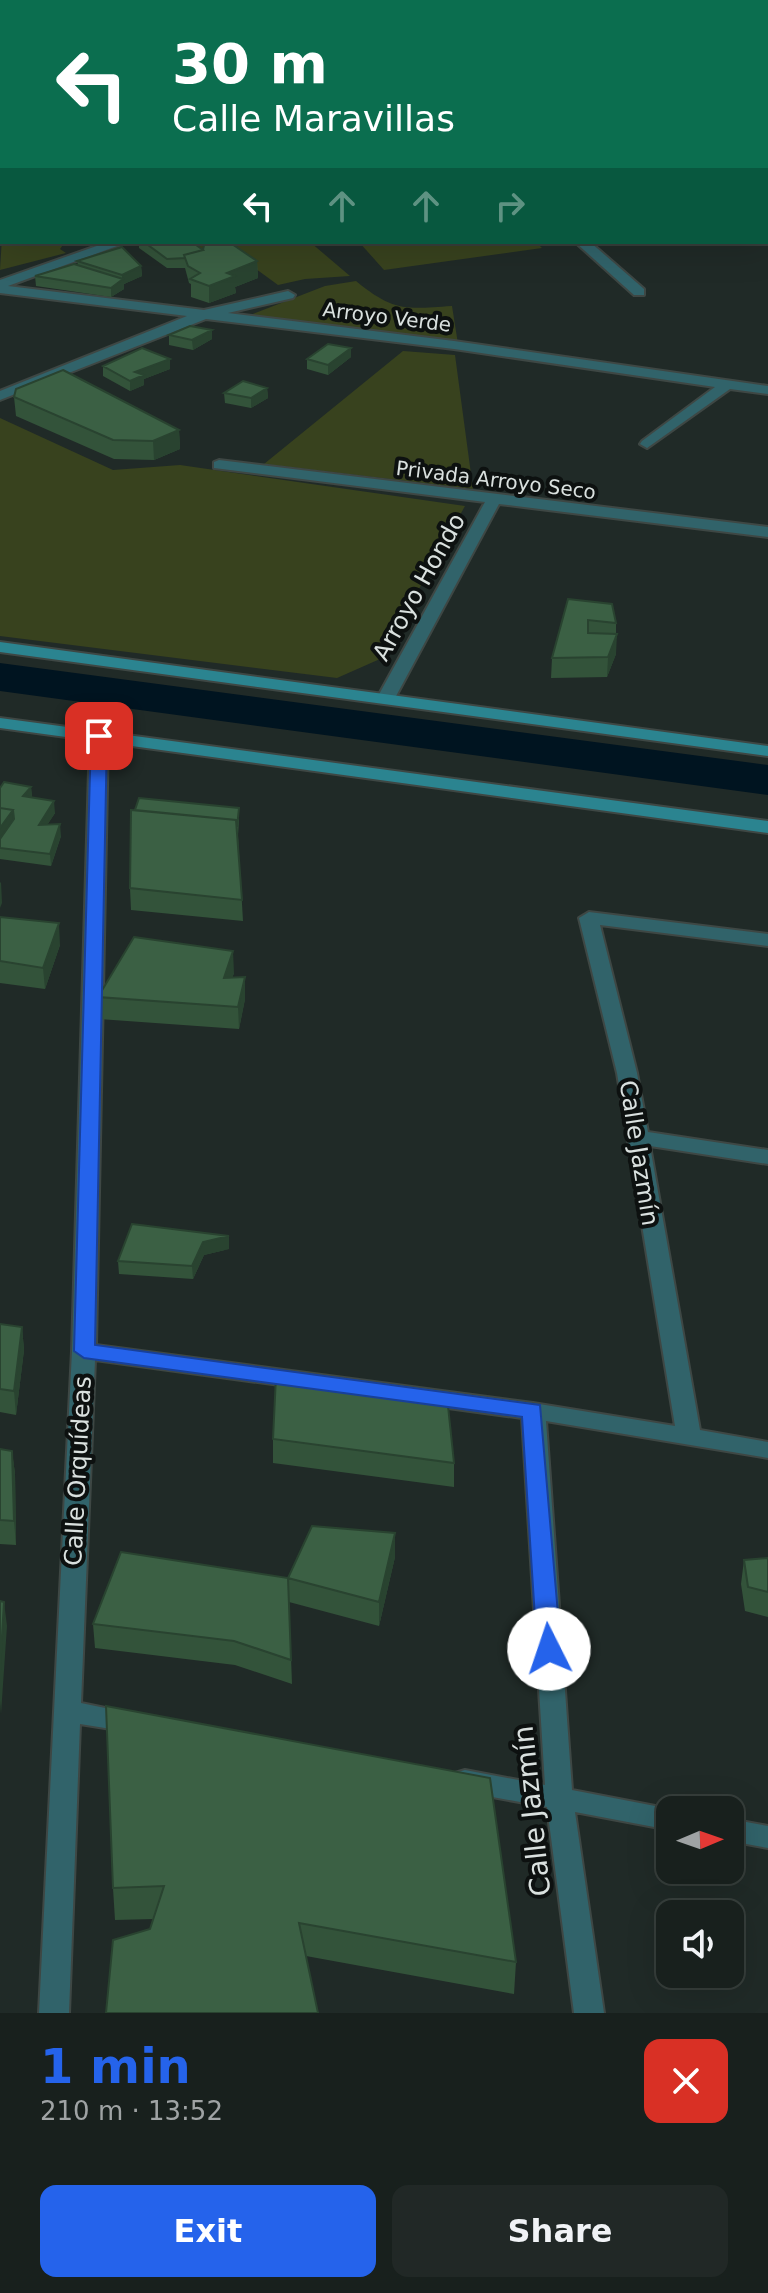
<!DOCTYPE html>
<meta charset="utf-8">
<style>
body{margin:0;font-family:"DejaVu Sans",sans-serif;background:#212826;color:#f1f3f6;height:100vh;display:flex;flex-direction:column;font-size:30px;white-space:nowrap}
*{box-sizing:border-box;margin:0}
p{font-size:26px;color:#9fa3a4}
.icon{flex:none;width:44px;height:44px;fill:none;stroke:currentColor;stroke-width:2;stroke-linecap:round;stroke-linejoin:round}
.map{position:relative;height:2013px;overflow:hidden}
.drawer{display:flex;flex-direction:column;background:#18201d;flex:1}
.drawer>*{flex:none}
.guide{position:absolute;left:0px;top:0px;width:768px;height:244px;box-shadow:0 8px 32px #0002,0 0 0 2px #363e3b;background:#0b6e4f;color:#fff;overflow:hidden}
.needle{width:52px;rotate:88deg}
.buttons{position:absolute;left:656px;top:1796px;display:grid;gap:16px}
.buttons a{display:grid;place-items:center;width:88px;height:88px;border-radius:16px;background:#18201d;box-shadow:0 8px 32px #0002,0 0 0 2px #363e3b;font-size:40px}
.pin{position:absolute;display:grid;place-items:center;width:68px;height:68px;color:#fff;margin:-34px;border-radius:16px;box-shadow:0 4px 12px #0006}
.me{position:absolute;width:88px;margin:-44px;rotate:356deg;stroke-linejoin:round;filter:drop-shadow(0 0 6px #0008)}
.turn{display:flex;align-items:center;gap:28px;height:168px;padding:0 40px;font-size:36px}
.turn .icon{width:104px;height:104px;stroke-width:2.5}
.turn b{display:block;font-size:56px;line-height:68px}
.lanes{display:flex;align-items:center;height:76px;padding:0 40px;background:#0003;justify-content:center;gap:40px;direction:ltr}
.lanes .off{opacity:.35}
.round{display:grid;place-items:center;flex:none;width:84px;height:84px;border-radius:16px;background:#212826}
.headline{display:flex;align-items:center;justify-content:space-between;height:136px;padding:0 40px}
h1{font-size:48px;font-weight:800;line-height:60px;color:#2563eb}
.primary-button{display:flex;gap:16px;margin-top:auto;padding:16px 40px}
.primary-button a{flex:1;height:92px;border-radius:16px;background:#2563eb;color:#fff;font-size:32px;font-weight:800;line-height:92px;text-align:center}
.primary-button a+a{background:#212826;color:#f1f3f6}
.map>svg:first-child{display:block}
</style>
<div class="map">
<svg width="768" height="2013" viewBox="0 0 768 2013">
<rect width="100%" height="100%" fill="#202a27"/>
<path fill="#38421e" d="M2,237v5h63l-5,7 6,4 -66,17z
M184,242h126l40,34 -45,3 -27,6 -44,-32 -26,1z
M359,242h177l6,6 -158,22z
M356,281c38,31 49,28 96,25l6,38 -213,-27 80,-31z
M403,351l52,4 18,134 -209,-25z
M0,418l113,52 67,-5 285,41 -85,153 -43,19 -337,-42z"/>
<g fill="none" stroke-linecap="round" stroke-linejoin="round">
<path fill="#001420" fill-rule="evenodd" d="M0,663l768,102v30l-768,-104z"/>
<g stroke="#3e4744" stroke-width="4">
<path id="street" d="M399,0h25l1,2h-25z
M672,0h12l1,2h-12z
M766,59h2v8h-2z
M0,74h2v6h-2z
M766,206l2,1v8l-2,-1z
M108,242h20l-120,44 196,24 84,-19 7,4 -2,3 -65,15 226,28 314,45v8l-38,-5 -83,59 -7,-4 2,-3 73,-54 -261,-38 -248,-30 -206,81v-9l187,-75 -187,-23v-13z
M575,242h15l54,47v6h-10z
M219,460l549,67v10l-269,-33 -104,194 -9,5 -9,-5 108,-196 -271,-34v-6z
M99,731l9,5 -12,609 437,58 142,23 -58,-353 -38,-155 10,-6 179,22v12l-168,-21 37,148 11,59 120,18v14l-118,-18 50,284 68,12v16l-222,-37 26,369 104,20h-6v20l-95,-18 29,201h-30l-27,-206 -82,-15 -10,-3 -4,-8 4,-8 10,-3 80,15 -23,-367 -427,-58 -14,343 58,12 4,7 -4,7 -9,3 -50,-8 -11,289h-30l33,-662 18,-615z
M730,1819l38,7v22l-38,-7z"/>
</g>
<g stroke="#3e4744" stroke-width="4">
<path id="secondary" d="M0,642l768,104v10l-768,-104z
M0,718l768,103v12l-768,-105z"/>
</g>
<use href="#street" fill="#31636a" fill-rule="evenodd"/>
<use href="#secondary" fill="#2b8490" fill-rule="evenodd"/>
</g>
<path fill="#33533a" d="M0,110h2v29l-2,-1z
M0,173h2v59h-2z
M139,242h53l11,8 54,11 1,17 -23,9 1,6 -27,10 -18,-6v-13l-2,-1 -4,-15h-18l-28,-20z
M77,261l64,5 1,10 -18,8v5l-13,8 -75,-11 -1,-10 43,-11z
M169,335l43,4 -19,11 -24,-5z
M351,357l-23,18 -21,-6v-10z
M170,359v10l-26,10v6l-14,6 -27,-15v-10z
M267,388l1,10 -17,10 -26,-5 -1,-10z
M14,397l165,33 1,19 -26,11 -40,-1 -98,-43z
M568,599l48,24v31l-9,23 -56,1 1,-20z
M31,787l1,11 23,15 -8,12 14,11 -10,30 -51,-7v-71z
M239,819l-1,17 5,85 -112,-11 -1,-22z
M0,917l60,28 -15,44 -45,-6z
M234,973l-2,5 13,21 -6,30 -140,-10 -1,-22z
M229,1249l-25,6 -11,24 -74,-5 -1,-13z
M0,1324l22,3 2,23 -8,65 -16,-3z
M273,1439l181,24v24l-181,-24z
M0,1449l12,2 3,23 1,71 -16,-1z
M395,1533v24l-16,69 -90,-24 3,82 -57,-19 -140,-17 -2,-24 195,-46z
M768,1558v59l-23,-6 -4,-27 3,-24z
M106,1706l410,256 -2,32 -208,-38 -152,-37 -39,1 -2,-32z"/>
<path fill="#294330" d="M257,261l1,17 -23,9 1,6 -27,10v-17l18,-13z
M141,266l1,10 -18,8v5l-13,8v-9l11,-8v-5z
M212,330v9l-19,11 -1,-10z
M351,348v9l-23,18v-10z
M170,359v10l-26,10v6l-14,6v-10l5,-9z
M267,388l1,10 -17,10v-10z
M179,430l1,19 -26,11 -1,-19z
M617,634l-1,20 -9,23 1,-20z
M31,787l1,11 -9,-2z
M54,801l1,12 -15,23 -1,-11z
M13,810l2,21 -15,17v-20z
M60,824l1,12 -10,30 -1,-12z
M1,882l1,21 -2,5v-25z
M59,923l1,22 -15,44 -2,-21z
M233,951l1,22 -9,27 -1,-22z
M245,977v22l-6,30 -1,-22z
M229,1236v13l-25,6 -11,24 -1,-13 11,-24z
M22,1327l2,23 -8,65 -2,-24z
M12,1451l3,23 1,71 -2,-24z
M395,1533v24l-16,69v-24z
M4,1602l3,24 -6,88 -1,-13v-31z"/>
<path fill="#3b6044" stroke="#294330" stroke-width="2" d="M0,78h2v12l-2,1z
M0,110h2v13l-2,-1z
M0,173h2v14l-2,-1z
M144,242h48l11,8 -19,5 1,3 -18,1z
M219,242h10l28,19 -30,12 8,3 -26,10 -19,-7 10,-6 -12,-7 -4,-11 19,-5 1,-5 14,-1z
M122,247l19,19 -19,9 -45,-14z
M74,264l49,15 -12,9 -76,-12z
M190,326l22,4 -20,10 -23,-5z
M328,344l23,4 -23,17 -21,-6z
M142,348l28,11 -35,13 9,3 -14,6 -27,-15z
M63,370l116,60 -26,11 -40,-1 -99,-43 2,-8z
M243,381l24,7 -16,10 -27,-5z
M568,599l44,5 4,19 -28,-3v13l29,1 -9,23 -56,1z
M4,782l27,5 -8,9 31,5 -15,24 21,-1 -10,30 -50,-6v-9l14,-20 -1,-9 -13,-2v-20z
M139,798l100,10 -2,19 -1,-7 -101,-10z
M0,808l13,2 -13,18z
M131,810l105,10 6,80 -112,-12z
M0,917l59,6 -16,45 -43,-7z
M134,937l99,14 -9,27 21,-1 -7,30 -140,-10z
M132,1224l97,12 -26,6 -11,24 -74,-5z
M0,1324l22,3 -8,64 -14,-2z
M276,1376l172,30 6,57 -181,-24z
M0,1449l12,2 2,70 -14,-1z
M312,1526l83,7 -16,69 -91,-24z
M121,1552l167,26 3,82 -57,-19 -141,-17z
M768,1558v34l-20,-5 -4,-27z
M0,1601l4,1 -4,68z
M106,1706l384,72 26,184 -217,-39 19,90h-212l7,-73 37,-11 14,-43 -51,2z"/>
<path fill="#2563eb" stroke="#184099" stroke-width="2" d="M99,731l8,5 -12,609 445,60 21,244 -4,6h-17l-3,-6 -15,-232 -438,-59 -10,-7 17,-615z"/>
<g text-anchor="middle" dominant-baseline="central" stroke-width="8" stroke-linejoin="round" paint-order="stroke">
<g font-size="20" fill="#dae1df" stroke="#0d1110">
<text transform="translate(387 317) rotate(7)">Arroyo Verde</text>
<text transform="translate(496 480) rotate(7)">Privada Arroyo Seco</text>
</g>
<g font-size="24" fill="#dae1df" stroke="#0d1110">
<text transform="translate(419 587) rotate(-61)">Arroyo Hondo</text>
<text transform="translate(639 1153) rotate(81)">Calle Jazmín</text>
<text transform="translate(78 1471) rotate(-87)">Calle Orquídeas</text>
</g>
<g font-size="28" fill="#dae1df" stroke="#0d1110">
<text transform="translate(532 1811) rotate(-96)">Calle Jazmín</text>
</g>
</g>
</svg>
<div class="buttons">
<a><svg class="needle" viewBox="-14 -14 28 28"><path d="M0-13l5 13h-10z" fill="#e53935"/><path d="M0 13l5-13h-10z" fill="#9fa3a4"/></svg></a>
<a><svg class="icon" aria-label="sound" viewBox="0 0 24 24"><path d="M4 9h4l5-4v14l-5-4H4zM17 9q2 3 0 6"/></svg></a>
</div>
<div class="pin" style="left:99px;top:736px;background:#d93025"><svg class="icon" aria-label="arrive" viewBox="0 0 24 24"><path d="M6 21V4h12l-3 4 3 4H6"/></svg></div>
<svg class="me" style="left:549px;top:1649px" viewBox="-20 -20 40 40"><circle r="19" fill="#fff"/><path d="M0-13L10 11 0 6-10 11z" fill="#2563eb"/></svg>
<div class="guide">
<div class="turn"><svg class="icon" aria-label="left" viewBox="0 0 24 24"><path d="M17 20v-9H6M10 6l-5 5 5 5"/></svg><div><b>30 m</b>Calle Maravillas</div></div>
<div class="lanes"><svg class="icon" aria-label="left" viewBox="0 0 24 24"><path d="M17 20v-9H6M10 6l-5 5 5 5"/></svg><svg class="icon off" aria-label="ahead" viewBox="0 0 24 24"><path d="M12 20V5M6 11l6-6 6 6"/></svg><svg class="icon off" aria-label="ahead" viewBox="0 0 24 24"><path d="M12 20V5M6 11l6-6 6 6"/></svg><svg class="icon off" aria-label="right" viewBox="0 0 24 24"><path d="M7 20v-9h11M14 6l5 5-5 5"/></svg></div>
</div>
</div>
<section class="drawer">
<div class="headline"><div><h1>1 min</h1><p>210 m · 13:52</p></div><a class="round" style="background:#d93025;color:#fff"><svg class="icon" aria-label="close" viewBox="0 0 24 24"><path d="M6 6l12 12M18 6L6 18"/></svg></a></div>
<div class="primary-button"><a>Exit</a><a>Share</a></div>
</section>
